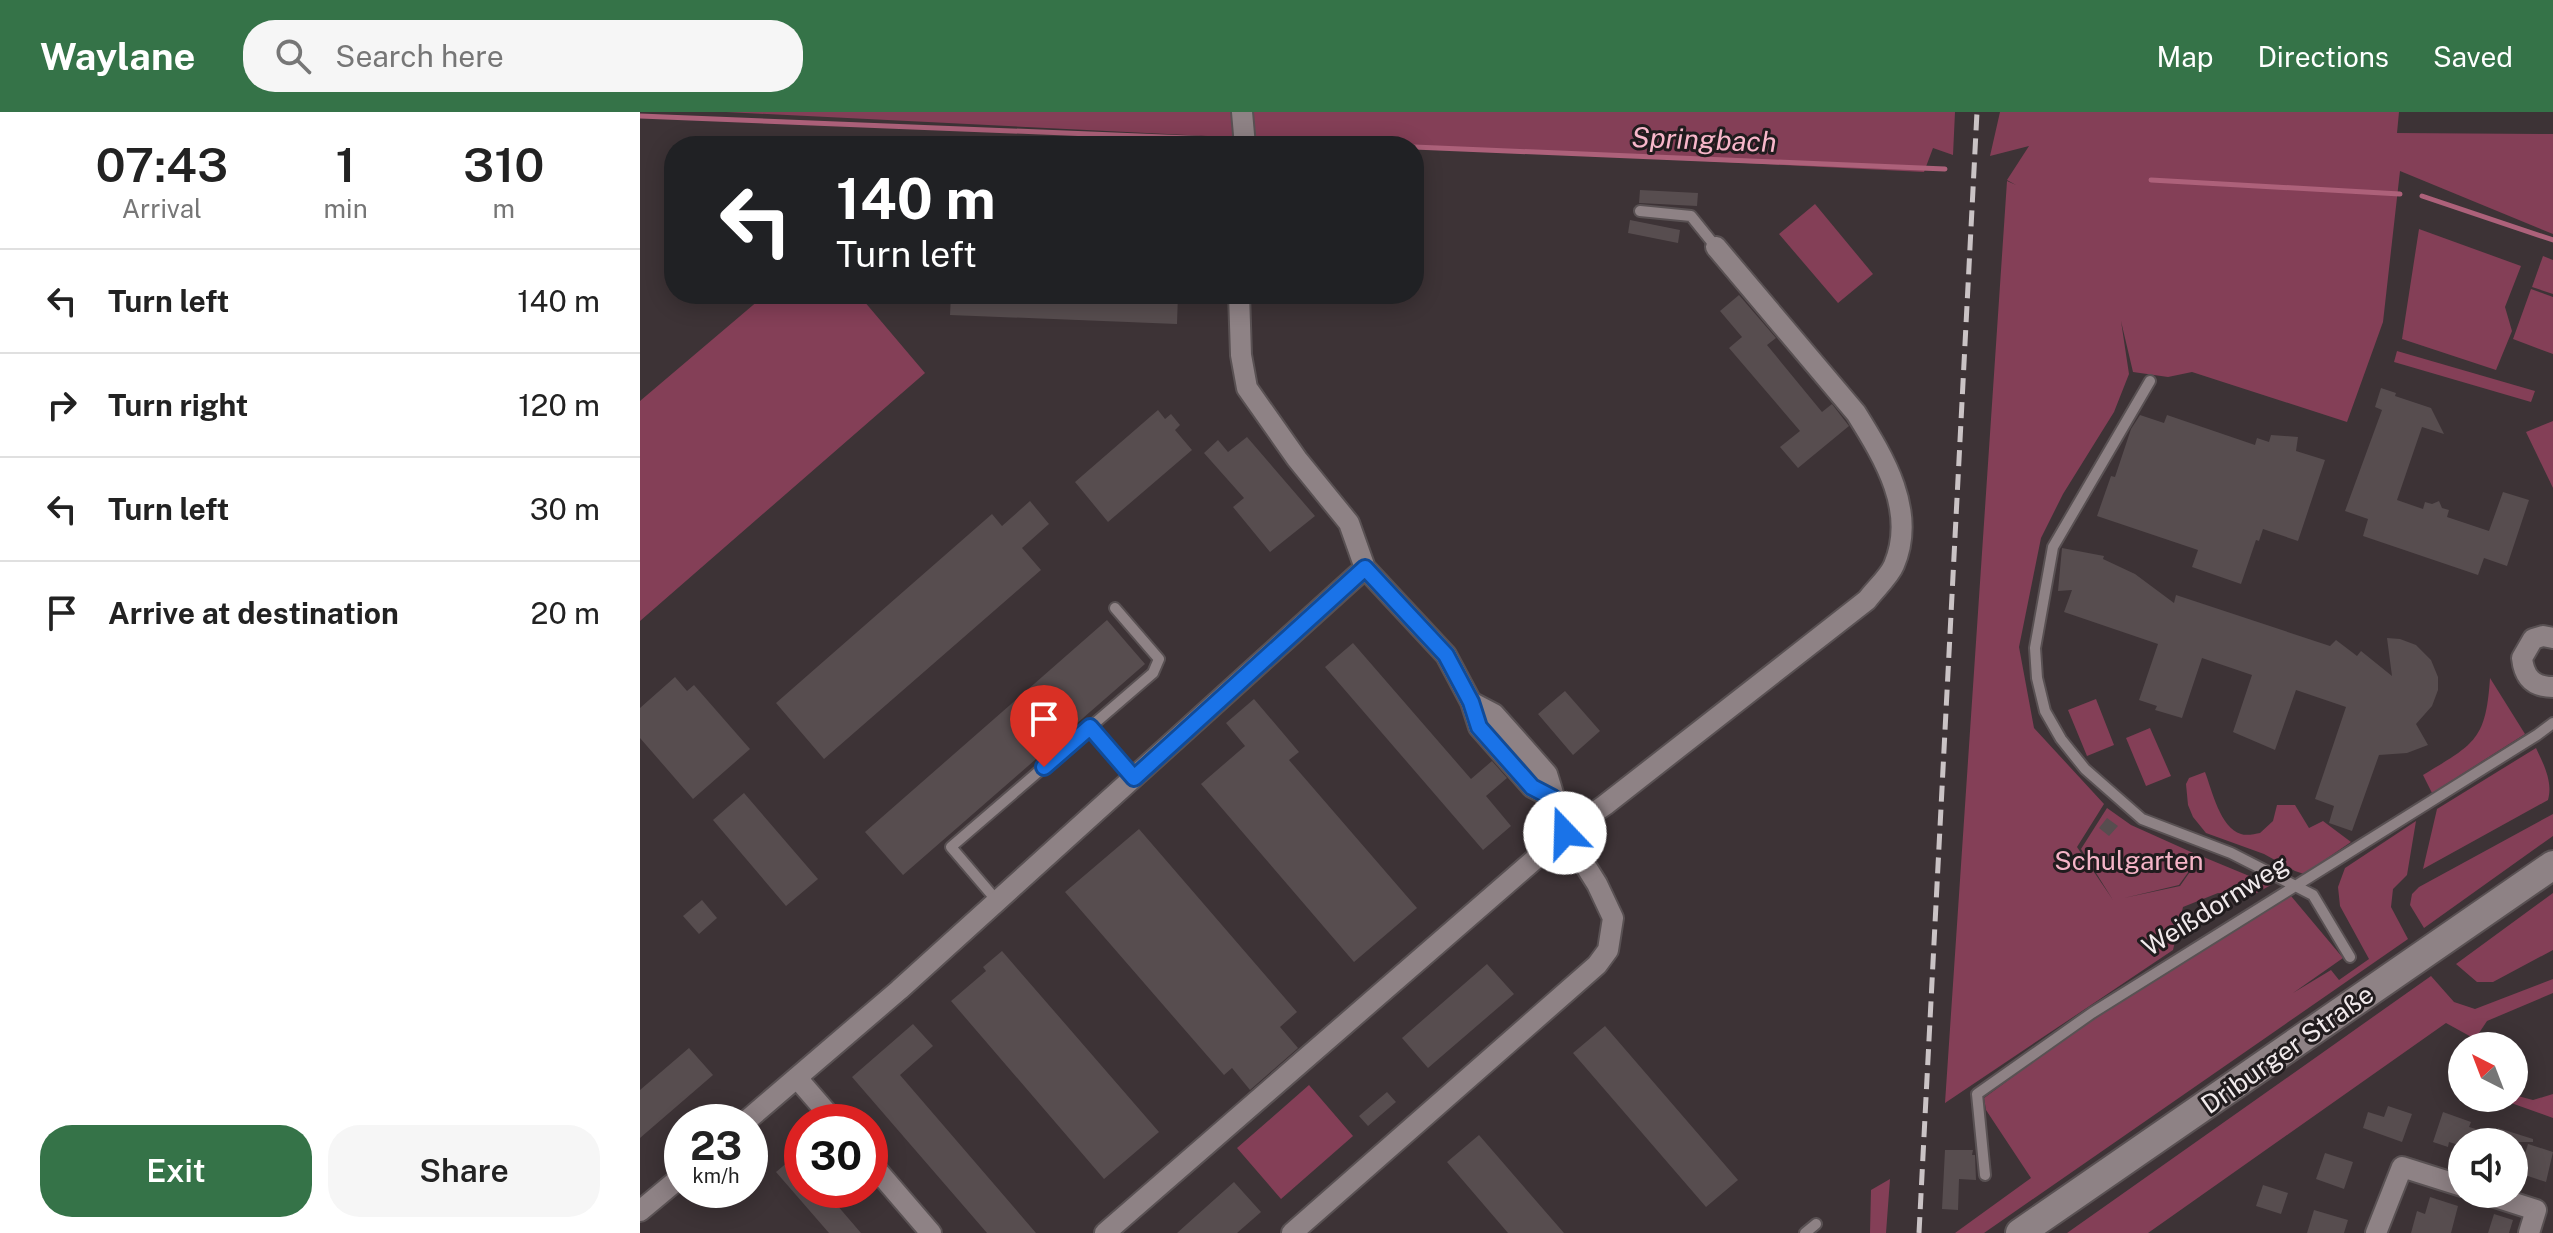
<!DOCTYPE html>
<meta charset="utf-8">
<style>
body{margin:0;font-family:"Public Sans",sans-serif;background:#f6f6f6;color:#222;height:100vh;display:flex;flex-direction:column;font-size:30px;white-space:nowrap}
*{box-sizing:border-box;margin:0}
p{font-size:26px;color:#767676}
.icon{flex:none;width:44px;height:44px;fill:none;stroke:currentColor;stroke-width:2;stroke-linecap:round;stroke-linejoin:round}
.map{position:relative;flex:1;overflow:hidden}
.drawer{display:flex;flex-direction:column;background:#fff;width:640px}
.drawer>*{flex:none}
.banner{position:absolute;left:24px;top:24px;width:760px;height:168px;border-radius:32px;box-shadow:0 4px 20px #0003;background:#202124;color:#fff;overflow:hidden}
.needle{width:52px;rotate:318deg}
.controls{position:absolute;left:1808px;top:920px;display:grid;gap:16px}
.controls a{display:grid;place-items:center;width:80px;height:80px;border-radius:50%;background:#fff;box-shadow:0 4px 20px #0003;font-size:40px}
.speed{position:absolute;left:24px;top:992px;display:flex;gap:16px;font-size:40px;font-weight:700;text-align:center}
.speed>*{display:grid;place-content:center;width:104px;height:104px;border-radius:50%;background:#fff;box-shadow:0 4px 20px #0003;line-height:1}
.speed small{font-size:20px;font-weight:400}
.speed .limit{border:12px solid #d22;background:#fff;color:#111}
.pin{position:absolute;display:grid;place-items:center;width:68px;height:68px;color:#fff;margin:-82px -34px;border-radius:50% 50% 50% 0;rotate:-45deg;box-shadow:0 0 8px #0007}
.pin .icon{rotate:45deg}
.me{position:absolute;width:88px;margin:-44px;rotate:339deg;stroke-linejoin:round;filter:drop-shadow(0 0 6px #0008)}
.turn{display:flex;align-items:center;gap:28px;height:168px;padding:0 40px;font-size:36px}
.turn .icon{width:104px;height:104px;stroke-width:2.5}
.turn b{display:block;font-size:56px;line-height:68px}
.eta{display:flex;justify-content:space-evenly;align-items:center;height:136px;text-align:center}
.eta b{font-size:48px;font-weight:600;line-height:56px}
.primary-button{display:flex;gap:16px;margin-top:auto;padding:16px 40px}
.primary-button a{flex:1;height:92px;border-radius:32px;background:#357348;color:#fff;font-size:32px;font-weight:600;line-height:92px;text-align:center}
.primary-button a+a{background:#f6f6f6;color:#222}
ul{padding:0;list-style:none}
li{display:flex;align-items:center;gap:24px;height:104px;padding:0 40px;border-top:2px solid #e0e0e0}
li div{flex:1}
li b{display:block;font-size:30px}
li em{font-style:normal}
header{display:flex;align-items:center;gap:48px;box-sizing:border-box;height:112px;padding:0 40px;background:#357348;color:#fff}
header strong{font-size:38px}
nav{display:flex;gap:44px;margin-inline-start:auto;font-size:28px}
.search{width:560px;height:72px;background:#f6f6f6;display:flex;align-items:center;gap:20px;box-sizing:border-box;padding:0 28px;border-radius:32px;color:#767676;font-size:30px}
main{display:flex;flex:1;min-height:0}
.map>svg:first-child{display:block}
</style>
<header>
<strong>Waylane</strong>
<div class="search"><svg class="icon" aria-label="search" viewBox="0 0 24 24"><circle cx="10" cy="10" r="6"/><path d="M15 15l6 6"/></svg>Search here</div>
<nav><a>Map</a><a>Directions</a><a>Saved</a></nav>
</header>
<main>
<section class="drawer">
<div class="eta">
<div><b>07:43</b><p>Arrival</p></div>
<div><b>1</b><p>min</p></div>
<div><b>310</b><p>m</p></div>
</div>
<ul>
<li><svg class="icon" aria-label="left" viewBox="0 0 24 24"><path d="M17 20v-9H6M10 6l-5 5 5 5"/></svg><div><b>Turn left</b></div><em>140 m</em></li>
<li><svg class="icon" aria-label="right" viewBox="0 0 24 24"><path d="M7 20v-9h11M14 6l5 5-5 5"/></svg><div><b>Turn right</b></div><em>120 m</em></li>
<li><svg class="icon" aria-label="left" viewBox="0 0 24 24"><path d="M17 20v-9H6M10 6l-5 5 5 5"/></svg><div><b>Turn left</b></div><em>30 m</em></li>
<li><svg class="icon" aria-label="arrive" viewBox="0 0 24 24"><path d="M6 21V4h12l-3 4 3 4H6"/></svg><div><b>Arrive at destination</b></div><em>20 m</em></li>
</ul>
<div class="primary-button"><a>Exit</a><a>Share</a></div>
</section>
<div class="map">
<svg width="1913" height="1121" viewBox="0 0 1913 1121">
<rect width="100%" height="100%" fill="#3d3336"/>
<path fill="#843f57" d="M86,0h1229l-2,43 -20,-7 -9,24z
M1360,0h399l-2,21 156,1v100l-153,-63 -17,151 -36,100 -155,-50 -24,5 -35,-5 -12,-51 8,53 -15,38 -51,82 -22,44 -22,109 15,81 70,76 -27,43 36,53 -32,-51 26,-41 24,17 69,31 -21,29 -55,13 56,-12 21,-30 70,29 -18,10 -35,-2 -35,14 -10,43 -228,153 62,-922 9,4 -9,-5 22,-34 -39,10z
M1175,92l58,70 -35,29 -59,-69z
M1779,117l102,37 -16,41 7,24 -16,39 -94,-31z
M1903,144l10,4v34l-21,-7z
M1891,177l22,8v57l-40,-15z
M126,182h92l67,79 -285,248v-220z
M1757,239l138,40 -4,11 -137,-40z
M1913,309v67l-27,-56z
M1850,566l35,56 -93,59 -9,-18c51,-31 63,-34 67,-97z
M1456,587l18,46 -27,11 -19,-46z
M1510,616l21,48 -25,10 -20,-48z
M1896,636c8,17 17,34 12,52l-125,69 14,-60z
M1565,660c7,18 15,56 36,62 5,2 14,0 19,-1l13,-12 4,-16h18l14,23 14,-7 28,21 -47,32 -9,-3 -31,-17 -58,-21 -13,-16 -5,-12 -2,-21 3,-6z
M1913,702v22l-129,92 -14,-23 2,-11 7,-7z
M1776,709l-9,54 -14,14 -2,18 17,32 -424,294h-29l76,-55 -45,-68 -2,-12 110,-81 197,-121 52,62 -50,35 38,-23 8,10 30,-21 -29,-53 -2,-19 7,-19z
M1913,781v57l-60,32h-16l-21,-18z
M1791,864l23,26 21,7 78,-30v14l-66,28 -12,18 -29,-16 -298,210h-81z
M669,973l44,51 -72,63 -44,-51z
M1913,982v24l-56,-20h17v-3l19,5z
M1250,1067l-4,54h-16l1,-43z"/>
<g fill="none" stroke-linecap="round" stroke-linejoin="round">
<path stroke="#ad617a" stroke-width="5" d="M0,4l599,24
M609,29l134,5
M774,35l531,22
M1511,68l249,14
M1782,84l131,44"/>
</g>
<path fill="#574d4f" d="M1000,78l58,3 -1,13 -58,-3z
M990,108l50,10 -2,13 -50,-10z
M311,182h227l-1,30 -227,-9z
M1099,183l37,43 -9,7 55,67 10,-8 17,22 -51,42 -18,-21 20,-16 -71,-83 13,-11 -22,-26z
M1741,276l15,5 -1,3 36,12 13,26 -22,-7 -25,73 26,9 2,-7 7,2 7,-3 3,7 7,2 -2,7 42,14 14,-39 26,8 -22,66 -23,-8 -6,17 -115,-39 5,-17 -23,-8 37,-101 -7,-3z
M518,298l7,9 6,-5 9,11 -5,5 17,20 -84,72 -33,-40z
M1500,303l24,8 3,-8 88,30 2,-7 12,4 2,-7 27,2 -2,14 29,9 -27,81 -35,-12 -4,12 -3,-1 -15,44 -49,-17 6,-17 -101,-34 14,-40 4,1 16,-48z
M607,325l68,79 -45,36 -37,-45 11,-9 -40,-45 14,-13 10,12z
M390,389l19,23 -27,24 19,22 -217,189 -48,-56 216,-189 10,12z
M1422,436l42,8 -1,3 32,15 39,29 2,-8 154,51 6,-6 21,16 4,-5 31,25 -5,-38 13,1 16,6 15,15 7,17v13l-6,16 -16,18 12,21 -21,8 -28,2 -27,76 -23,-8 5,-17 -19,-7 31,-92 -50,-17 -21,60 -42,-18 19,-57 -50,-17 -20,60 -27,-8 2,-4 -18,-6 19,-56 -94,-32 8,-22 -14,1z
M467,508l38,44 -242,211 -38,-43z
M713,531l118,136 21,-18 15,17 -21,18 25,30 -28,24 -158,-183z
M35,565l12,14 7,-6 56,64 -57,50 -53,-61v-30z
M925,579l35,40 -27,24 -35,-41z
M614,587l45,53 -10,8 128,148 -63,54 -153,-178 44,-38 -19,-23z
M104,681l74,86 -32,27 -73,-86z
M1467,706l11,8 -9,10 -10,-8z
M499,717l158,183 -17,15 18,21 -48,42 -18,-22 -8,7 -159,-183z
M62,788l15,18 -18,16 -16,-18z
M362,839l157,181 -55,47 -153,-178 35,-30 -3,-4z
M847,852l27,30 -86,74 -26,-30z
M273,912l20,22 -33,29 136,158h-49l-135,-156z
M965,914l133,154 -32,27 -133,-154z
M49,936l24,27 -73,63v-48z
M747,980l9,10 -28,24 -9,-10z
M1748,994l24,8 -10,28 -39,-14 5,-16 16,5z
M1803,1000l28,10 -2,5 27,8 2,-7 35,11v3h-71v4l-13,-4 -1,5 -15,-5z
M839,1023l26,30 59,68h-56l-61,-71z
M1888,1032l25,8 -7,30 -27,-9z
M1305,1038h28l-1,5h3l1,25 -17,-1 -1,31 -16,-1z
M1685,1041l28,9 -9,27 -28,-10z
M155,1044l7,8v26h22l37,43h-32l-53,-61z
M594,1070l27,30 -24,21h-60z
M1623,1073l25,8 -7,21 -25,-8z
M1790,1085l28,9 -7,27h-40l6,-22 8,3z
M1674,1098l34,10 -4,13h-37z
M1854,1102l19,6 -4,13h-21z"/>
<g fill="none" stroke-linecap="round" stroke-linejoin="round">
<g stroke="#595153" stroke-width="14">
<path id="lane" d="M1000,99l51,5 25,31
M1510,269l-97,166 -18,101 2,30 8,33 16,28 24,30 57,50 89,34 82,42 37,62
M450,615l44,51
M358,790l-47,-55 202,-174 6,-14 -44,-51
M1345,1063l-8,-81 115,-81 445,-278 16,-12
M1165,1121l11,-9"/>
</g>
<g stroke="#595153" stroke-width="24">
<path id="street" d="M602,0l3,34
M1913,526l-10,-2 -10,3 -11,19c2,19 11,29 31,29
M831,590l8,25 53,60 21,11
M157,966l38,44
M105,1010l154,-132 466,-422 -16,-45 -52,-64 -50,-71 -6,-33 -2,-61
M230,1050l61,71
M1846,1082l50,16 -7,23
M0,1099l42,-35
M465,1121l460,-400 40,-28 262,-205c8,-11 22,-23 27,-35 23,-54 -10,-107 -38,-152l-140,-166
M652,1121l305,-268 11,-15 5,-32 -16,-34 -32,-51 -18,-59 -53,-60 -23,-12 -25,-47 -81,-87
M1736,1121l26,-66 60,19"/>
</g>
<g stroke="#595153" stroke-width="32">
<path id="secondary" d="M1380,1121l533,-368"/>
</g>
<use href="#lane" stroke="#8e8285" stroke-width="10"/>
<use href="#street" stroke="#8e8285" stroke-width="20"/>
<use href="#secondary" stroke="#8e8285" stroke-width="28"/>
<path stroke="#cac3c5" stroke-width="5" stroke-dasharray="16 8" stroke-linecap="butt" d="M1279,1121l58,-1121"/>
</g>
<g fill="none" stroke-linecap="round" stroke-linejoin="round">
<g stroke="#114b97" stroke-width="20">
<path id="route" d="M404,655l46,-40 44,51 231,-210 81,87 25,47 8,25 53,60 21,11 12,35"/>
</g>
<use href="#route" stroke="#1a73e8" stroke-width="14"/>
</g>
<g text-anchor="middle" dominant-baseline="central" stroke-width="6" stroke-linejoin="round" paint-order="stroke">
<g font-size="26" fill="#f6b5c8" stroke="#211c1e">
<text x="1489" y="748">Schulgarten</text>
</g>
<g font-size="26" fill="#f1eaec" stroke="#211c1e">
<text transform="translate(1575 793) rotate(-32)">Weißdornweg</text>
<text transform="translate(1647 937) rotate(-35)">Driburger Straße</text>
</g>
<g font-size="28" font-style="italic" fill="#f8b7ca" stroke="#211c1e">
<text transform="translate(1064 27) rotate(2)">Springbach</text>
</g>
</g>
</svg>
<div class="controls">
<a><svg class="needle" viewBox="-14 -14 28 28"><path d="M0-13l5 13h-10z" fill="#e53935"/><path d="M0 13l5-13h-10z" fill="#767676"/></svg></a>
<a><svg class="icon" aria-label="sound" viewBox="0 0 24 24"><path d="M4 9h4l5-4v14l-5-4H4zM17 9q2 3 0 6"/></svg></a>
</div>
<div class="speed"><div>23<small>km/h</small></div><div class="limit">30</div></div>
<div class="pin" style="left:404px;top:655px;background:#d93025"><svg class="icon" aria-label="arrive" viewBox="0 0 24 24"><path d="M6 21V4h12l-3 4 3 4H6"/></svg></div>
<svg class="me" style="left:925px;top:721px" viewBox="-20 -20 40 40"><circle r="19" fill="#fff"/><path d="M0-13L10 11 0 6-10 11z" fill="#1a73e8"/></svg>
<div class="banner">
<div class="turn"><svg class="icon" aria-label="left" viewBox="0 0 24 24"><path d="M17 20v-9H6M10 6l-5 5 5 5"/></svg><div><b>140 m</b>Turn left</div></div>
</div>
</div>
</main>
